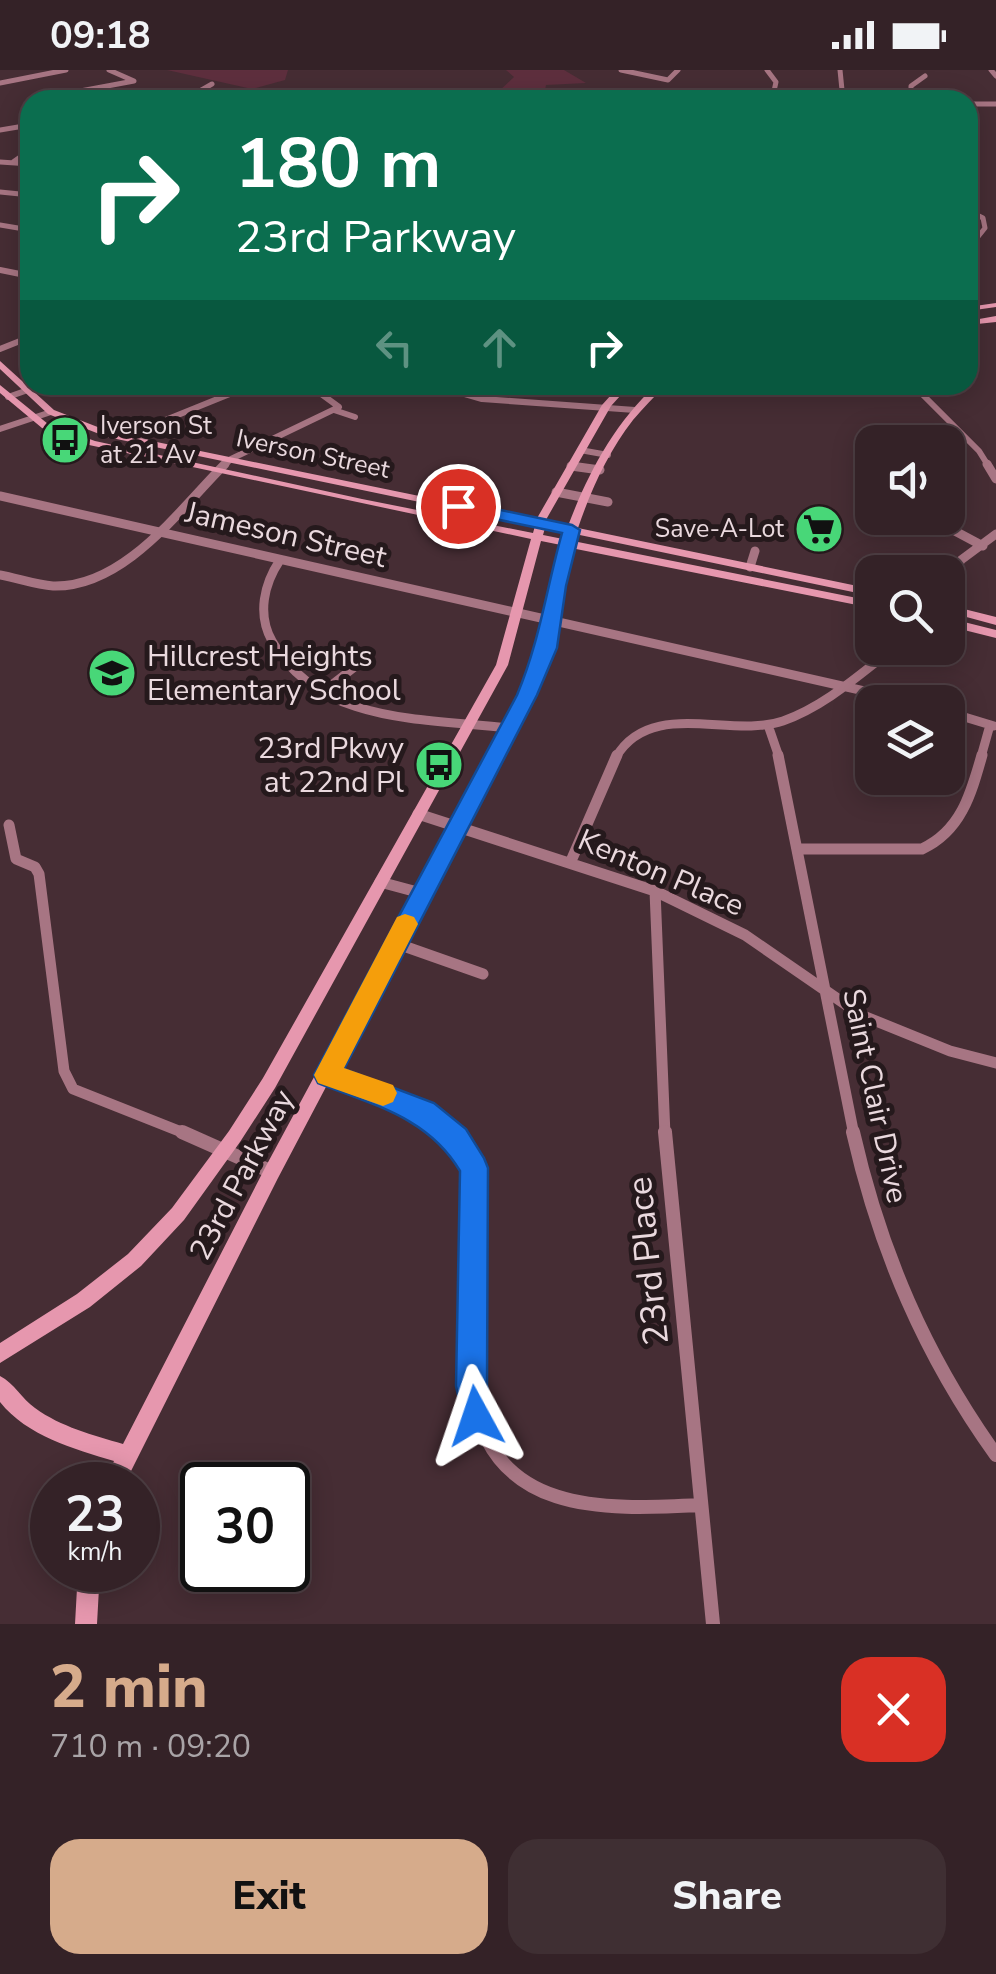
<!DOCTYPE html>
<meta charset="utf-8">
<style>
body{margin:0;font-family:"Nunito Sans",sans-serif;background:#3f2f33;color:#f1f3f6;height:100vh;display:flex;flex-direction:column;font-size:38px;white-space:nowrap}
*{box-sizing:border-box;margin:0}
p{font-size:32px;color:#a9a4a7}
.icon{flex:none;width:55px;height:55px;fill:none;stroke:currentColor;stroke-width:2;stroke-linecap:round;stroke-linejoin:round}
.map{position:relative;height:1554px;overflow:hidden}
.sheet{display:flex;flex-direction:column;background:#342227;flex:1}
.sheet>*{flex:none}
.banner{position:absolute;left:20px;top:20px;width:958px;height:305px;border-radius:30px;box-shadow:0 5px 25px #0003,0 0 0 2px #4e3f44;background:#0b6e4f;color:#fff;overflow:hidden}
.buttons{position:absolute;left:855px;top:355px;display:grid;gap:20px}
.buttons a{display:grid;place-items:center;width:110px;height:110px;border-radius:20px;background:#342227;box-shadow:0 5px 25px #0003,0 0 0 2px #4e3f44;font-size:50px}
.speed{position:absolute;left:30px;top:1392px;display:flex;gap:20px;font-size:50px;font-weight:700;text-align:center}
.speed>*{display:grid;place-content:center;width:130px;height:130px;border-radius:50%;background:#342227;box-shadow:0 5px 25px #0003,0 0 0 2px #4e3f44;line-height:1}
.speed small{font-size:25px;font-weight:400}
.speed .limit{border:5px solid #111;border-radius:15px;background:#fff;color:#111}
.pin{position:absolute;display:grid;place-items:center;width:85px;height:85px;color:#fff;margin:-42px;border:5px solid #fff;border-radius:50%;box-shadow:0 2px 10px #0007}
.me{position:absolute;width:110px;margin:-55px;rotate:355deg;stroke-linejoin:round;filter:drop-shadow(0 0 8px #0008)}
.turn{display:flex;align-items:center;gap:35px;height:210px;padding:0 50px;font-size:45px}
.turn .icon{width:130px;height:130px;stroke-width:2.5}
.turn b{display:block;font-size:70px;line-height:85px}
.lanes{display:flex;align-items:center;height:95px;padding:0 50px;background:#0003;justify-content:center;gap:50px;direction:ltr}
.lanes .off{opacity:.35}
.round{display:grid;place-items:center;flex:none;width:105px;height:105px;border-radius:30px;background:#3f2f33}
.overview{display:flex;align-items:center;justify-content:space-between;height:170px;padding:0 50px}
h1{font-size:60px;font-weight:800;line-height:75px;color:#d6ab8b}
.primary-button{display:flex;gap:20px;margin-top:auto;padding:20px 50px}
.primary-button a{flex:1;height:115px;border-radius:30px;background:#d6ab8b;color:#111;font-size:40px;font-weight:800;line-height:115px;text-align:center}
.primary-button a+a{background:#3f2f33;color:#f1f3f6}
.status{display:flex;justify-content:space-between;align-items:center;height:70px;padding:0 50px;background:#342227;direction:ltr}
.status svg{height:28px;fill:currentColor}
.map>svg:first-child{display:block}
</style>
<div class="status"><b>09:18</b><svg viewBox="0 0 49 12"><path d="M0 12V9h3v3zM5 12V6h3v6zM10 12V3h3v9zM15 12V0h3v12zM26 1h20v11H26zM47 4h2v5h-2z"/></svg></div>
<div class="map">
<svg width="996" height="1554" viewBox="0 0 996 1554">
<rect width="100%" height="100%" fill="#462d34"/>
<path fill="#5e2f3e" d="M167,0h121l-3,10 -33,9z
M506,0h58l22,13 -40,2 -3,15h-89l13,-9 29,3 18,-17z"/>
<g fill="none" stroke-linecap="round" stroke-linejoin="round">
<path stroke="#a77583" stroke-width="5" d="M621,0l47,10 10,-10
M767,0l9,12 -4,18
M840,0l3,30
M991,0l5,6
M0,13l66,-13
M32,30l102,-19 -25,-11
M184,30l28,-16
M716,30l17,-5 43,5
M911,30v-14l14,-10
M968,34h28
M0,60l30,-5
M0,92l30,2
M13,92l17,-12
M0,122l30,3
M0,155l30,5
M973,173l12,-15 -2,-10 -6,-3"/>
<path stroke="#a77583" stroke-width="6" d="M968,179l7,-8
M0,200l30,6
M0,279l30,-12
M434,315l48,14 153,11
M913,315l66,66 10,16
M8,327l34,-12
M334,340l21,7
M0,359l51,-17
M580,380l28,5
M131,381l32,-30 89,-36
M571,396l7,1
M223,397l8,-8 108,-52 -30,-22"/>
<path stroke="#a77583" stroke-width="9" d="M987,394l9,15
M571,396l29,4
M556,422l52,10
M0,426l913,206
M953,460l30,16
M280,490c-16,24 -23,54 -8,81 47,84 152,77 237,87
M750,497l5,-16
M0,505c17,3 36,10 53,11 71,2 127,-77 172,-122
M948,513l13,-23 35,-26
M320,624l41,-32
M948,642l46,14
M768,655l11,32
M616,687c35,-59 114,-18 167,-36 42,-15 76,-46 111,-73
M981,687l9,-32"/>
<path stroke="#a77583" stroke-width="11" d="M778,685l76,380
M418,744l237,77 90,44 116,80 89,36 46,12
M9,755l7,34 19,8 4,7 25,197 9,18 116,46
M800,779h122c39,-18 49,-55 60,-94
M571,791l46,-106
M380,812l41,11
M655,821l10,244
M395,873l88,31
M327,1005l85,31 39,29"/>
<path stroke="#a77583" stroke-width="14" d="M182,1062l90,40
M449,1062c32,37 27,60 26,106 -1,50 -11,104 -3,153 20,124 129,119 229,114
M665,1062l48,492
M853,1062c27,119 72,224 143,323"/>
<path fill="#e697ae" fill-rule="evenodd" d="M996,233v4l-28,4v-4z
M996,246v6l-28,3v-4z
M0,291l54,49 59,23 423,87 66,-115 18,-20h10l-19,21 -64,112 -1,4 22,4c20,-53 46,-102 88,-141h10c-12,12 -23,23 -33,35 -25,32 -42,70 -55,108l294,61v7l-297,-62 -2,7 299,60v7l-301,-60 -27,125 -266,505 -154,307h-21l11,-24c-40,-12 -87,-25 -114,-59v-26c14,7 22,23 35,32 26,19 58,27 88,36l143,-278 266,-493c13,-42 15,-86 29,-128l-20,-4 -33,124 -233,423 -35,54 -56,78 -43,46 -51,41 -90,56v-20l77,-49 51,-40 44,-46 57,-77 34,-53 233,-413 35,-126 -442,-94 -47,-17 -42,-35v-8l48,39 47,17 267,58 171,34 2,-7 -428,-89 -59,-23 -48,-45zM545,458l21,4 -3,7 -20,-4z
M948,535l48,12v8l-48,-13z
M948,548l48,12v8l-48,-12z
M78,1500h22l-3,54h-22z"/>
</g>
<path fill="#1a73e8" stroke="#114b97" stroke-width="2.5" d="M458,431l114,24 8,5 -14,56 -9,62 -20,47 -193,374 90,34 32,26 18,29 4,10 -1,218 5,30 -4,11 -12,5 -11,-5 -9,-41 4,-215c-32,-54 -87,-66 -142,-88l-4,-8 203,-380c23,-55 29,-105 45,-162l-110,-23 -2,-4z"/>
<path fill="#f59e0b" d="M405,844l9,3 4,7 -74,144 49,17 4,8 -4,9 -10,4 -65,-23 -4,-8 83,-158z"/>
<defs>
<g id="bus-disc" transform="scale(2.5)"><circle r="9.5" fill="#48d778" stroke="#25191c"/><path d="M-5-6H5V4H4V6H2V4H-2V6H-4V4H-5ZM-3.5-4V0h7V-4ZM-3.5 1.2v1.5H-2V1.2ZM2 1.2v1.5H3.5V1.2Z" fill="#111"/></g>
<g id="supermarket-disc" transform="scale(2.5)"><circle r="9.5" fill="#48d778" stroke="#25191c"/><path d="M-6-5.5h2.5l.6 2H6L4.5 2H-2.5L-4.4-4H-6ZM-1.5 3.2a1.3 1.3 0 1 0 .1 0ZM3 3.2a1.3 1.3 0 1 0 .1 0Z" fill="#111"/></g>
<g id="school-disc" transform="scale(2.5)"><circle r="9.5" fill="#48d778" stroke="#25191c"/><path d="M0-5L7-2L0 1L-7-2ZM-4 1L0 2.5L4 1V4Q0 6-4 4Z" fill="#111"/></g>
</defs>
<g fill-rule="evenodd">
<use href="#bus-disc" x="65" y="370"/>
<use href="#supermarket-disc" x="819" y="459"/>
<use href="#school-disc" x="112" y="603"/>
<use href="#bus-disc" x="439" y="695"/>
</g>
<g text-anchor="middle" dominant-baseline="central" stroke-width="10" stroke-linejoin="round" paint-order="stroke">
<g font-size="25" fill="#ead9de" stroke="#25191c" text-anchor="start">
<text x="100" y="356">Iverson St<tspan x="100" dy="29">at 21 Av</tspan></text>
<text x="784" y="459" text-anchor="end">Save-A-Lot</text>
</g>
<g font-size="25" fill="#ead9de" stroke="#25191c">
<text transform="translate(313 384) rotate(12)">Iverson Street</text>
</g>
<g font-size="30" fill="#ead9de" stroke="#25191c">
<text transform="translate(286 465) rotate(13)">Jameson Street</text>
<text transform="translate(661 803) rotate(23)">Kenton Place</text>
<text transform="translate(875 1026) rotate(78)">Saint Clair Drive</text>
<text transform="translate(242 1105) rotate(-62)">23rd Parkway</text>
</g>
<g font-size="30" fill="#ead9de" stroke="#25191c" text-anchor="start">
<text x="147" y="586">Hillcrest Heights<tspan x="147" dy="34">Elementary School</tspan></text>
<text x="404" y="678" text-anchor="end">23rd Pkwy<tspan x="404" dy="34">at 22nd Pl</tspan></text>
</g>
<g font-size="35" fill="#ead9de" stroke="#25191c">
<text transform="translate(648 1191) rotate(-96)">23rd Place</text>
</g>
</g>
</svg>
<div class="buttons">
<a><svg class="icon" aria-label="sound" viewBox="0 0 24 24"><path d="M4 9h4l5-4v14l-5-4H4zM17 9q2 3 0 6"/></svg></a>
<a><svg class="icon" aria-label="search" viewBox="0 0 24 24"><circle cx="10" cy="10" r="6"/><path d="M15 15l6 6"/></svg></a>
<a><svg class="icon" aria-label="layers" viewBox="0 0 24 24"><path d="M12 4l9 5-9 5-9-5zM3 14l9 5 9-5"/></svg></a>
</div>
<div class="speed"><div>23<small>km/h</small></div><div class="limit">30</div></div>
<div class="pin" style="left:458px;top:436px;background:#d93025"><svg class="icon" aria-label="arrive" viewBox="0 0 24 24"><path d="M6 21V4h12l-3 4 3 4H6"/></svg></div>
<svg class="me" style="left:476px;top:1346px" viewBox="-20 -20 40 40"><path d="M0-17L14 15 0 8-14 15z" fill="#1a73e8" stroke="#fff" stroke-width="4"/></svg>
<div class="banner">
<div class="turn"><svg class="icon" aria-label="right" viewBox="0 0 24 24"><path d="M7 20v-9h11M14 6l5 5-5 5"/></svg><div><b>180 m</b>23rd Parkway</div></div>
<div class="lanes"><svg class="icon off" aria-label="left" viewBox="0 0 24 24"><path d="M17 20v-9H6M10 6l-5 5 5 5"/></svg><svg class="icon off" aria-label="ahead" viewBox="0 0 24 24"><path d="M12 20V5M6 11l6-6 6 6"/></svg><svg class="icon" aria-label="right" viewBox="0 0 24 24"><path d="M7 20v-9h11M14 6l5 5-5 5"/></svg></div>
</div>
</div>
<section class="sheet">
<div class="overview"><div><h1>2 min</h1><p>710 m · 09:20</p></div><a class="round" style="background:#d93025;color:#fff"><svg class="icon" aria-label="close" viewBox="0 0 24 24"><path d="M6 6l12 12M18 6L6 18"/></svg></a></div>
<div class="primary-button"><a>Exit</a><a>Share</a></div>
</section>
